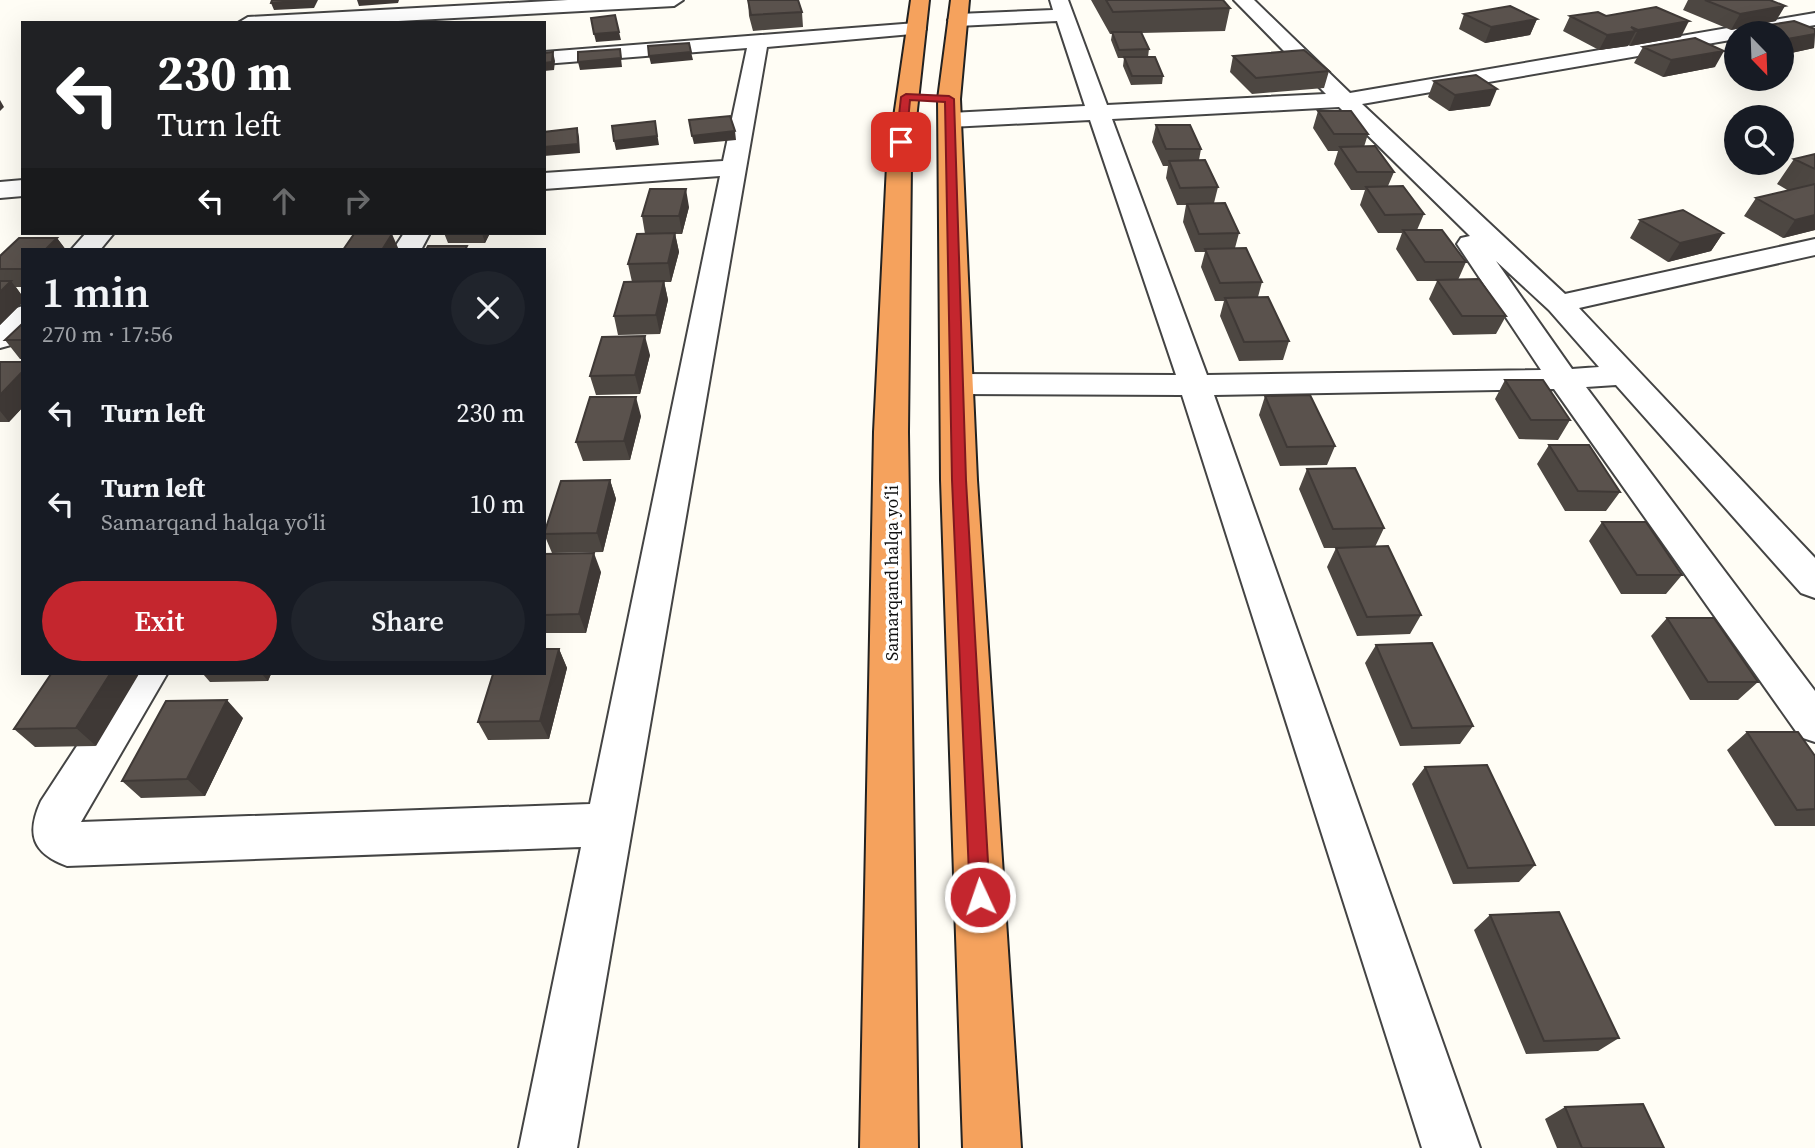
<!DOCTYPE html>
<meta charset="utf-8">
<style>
body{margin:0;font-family:"Source Serif 4",serif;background:#20242c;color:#f1f3f6;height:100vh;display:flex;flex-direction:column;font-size:26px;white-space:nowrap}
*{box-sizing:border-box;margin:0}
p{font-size:23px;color:#9ea1a6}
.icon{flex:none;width:38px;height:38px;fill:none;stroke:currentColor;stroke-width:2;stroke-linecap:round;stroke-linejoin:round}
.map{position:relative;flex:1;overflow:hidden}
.side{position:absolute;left:21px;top:248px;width:525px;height:427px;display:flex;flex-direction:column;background:#171b24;border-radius:0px;box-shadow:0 7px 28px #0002}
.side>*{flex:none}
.top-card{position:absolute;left:21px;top:21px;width:525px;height:214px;border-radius:0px;box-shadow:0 7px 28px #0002;background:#202124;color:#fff;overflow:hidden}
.needle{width:46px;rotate:157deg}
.fabs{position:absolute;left:1724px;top:21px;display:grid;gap:14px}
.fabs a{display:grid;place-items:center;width:70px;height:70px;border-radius:50%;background:#171b24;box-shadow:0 7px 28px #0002;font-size:35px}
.pin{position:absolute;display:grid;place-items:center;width:60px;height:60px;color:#fff;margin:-30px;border-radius:14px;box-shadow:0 4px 10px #0006}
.me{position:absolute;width:77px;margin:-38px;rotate:357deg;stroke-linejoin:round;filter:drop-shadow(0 0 5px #0008)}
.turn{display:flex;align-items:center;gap:24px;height:147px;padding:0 21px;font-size:32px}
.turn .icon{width:91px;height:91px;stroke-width:2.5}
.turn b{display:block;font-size:49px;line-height:60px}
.lanes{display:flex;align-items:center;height:66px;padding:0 21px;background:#0003;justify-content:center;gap:35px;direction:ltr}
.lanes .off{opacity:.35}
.round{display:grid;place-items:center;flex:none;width:74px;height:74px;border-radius:37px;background:#20242c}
.head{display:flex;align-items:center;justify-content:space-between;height:119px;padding:0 21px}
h1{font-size:42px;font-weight:600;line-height:52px}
.cta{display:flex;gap:14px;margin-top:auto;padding:14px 21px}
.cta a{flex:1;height:80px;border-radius:42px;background:#c4262e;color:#fff;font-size:28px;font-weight:600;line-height:80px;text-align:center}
.cta a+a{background:#20242c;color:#f1f3f6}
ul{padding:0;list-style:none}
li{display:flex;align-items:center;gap:21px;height:91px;padding:0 21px}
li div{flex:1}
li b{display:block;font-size:26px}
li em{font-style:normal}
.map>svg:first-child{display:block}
</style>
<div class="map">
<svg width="1815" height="1148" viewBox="0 0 1815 1148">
<rect width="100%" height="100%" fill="#fffdf5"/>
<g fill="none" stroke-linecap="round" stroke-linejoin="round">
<g stroke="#444" stroke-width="4">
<path id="street" d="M568,0h115l-9,6 -313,17h-123l10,-6z
M1050,0h18l39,105 219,-11 -92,-94h20l96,93 465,-80v12l-48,8h-31v6l-374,65 203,190 250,-55v16l-236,53 236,250v40l-14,-5 -185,-208 -30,2 229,304v51l-15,-5 -246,-348 -340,6 266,753h-58l-240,-753 -225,-1 -11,-3 -5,-7 5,-7 11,-3 219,1 -86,-255 -140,7 -8,-2 -3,-5 3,-5 8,-2 135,-7 -28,-85 -99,5 -10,-6 10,-6 95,-4zM1339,107l131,129 -9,2 -4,6 84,126 -334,5 -95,-256zM1496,261l53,49 50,57 -27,2z
M916,23l7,2 3,4 -3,4 -156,14 -190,1101h-58l62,-301 -514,19c-35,-13 -41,-32 -26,-65l83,-127h43l-86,148 509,-18 130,-628 -176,13v-16l179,-12 24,-113 -203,16v-12z
M23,180v16l-23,2v-16z
M86,233h28l-14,17h-29z
M404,233h26l-9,17h-28z
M23,306v27l-12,12 -11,3v-26l13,-13z"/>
</g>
<g stroke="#222" stroke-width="4">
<path id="highway" d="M911,0h18l-18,165 -3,267 10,716h-58l14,-716 13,-267z
M951,0h18l-9,99 17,381 44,668h-58l-22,-668 -3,-381z"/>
</g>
<use href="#street" fill="#fff" fill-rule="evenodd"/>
<use href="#highway" fill="#f5a25d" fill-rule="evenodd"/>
</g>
<path fill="#4d4742" d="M748,0l54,12 1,15 -50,4 -4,-15z
M1091,0h132l7,8 -5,23 -84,2 8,16 -1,8 15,19 -1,8 -31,1 -8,-19 1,-8h-6l-7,-18 1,-6h-2z
M1688,0h82l6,21 -45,9 -48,-20z
M1464,14l73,5 -7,16 -45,8 -26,-14z
M1570,16h36l75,21 -51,9 -2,-1v1l-29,4 -36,-19z
M1794,21l21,8 -1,19 -32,7v-22h-40l3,-4z
M1643,47l72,20 -52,10 -29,-14z
M1233,56l96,15 -5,17 -72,6 -22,-22z
M1434,81l56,25 -41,5 -21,-14z
M1318,111l50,23 -4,13 30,25 -6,14 36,28 -7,16 49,32 -8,18 48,36 -10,18 -43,1 -24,-36 8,-18h-20l-21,-32 6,-16h-24l-18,-28 5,-15h-14l-17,-26 4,-13h-10l-15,-23z
M1156,125l45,24 -2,11 19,27 -4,16 25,30 -4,15 27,34 -4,15 31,44 -6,19 -44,1 -19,-45 4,-15h-9l-14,-34 4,-15h-10l-12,-30 3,-17h-9l-11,-27 2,-12h-5l-11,-24z
M1815,154v76l-32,8 -39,-22 12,-18 33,-7 -12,-7 17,-25z
M689,207l-7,27h-7l4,18 -8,30h-7l4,18 -8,34 -42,1 -4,-19 18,-34 -4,-18 17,-30 -3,-18z
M1640,220l83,13 -12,18 -43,11 -38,-24z
M444,233h46l-5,10h-37z
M57,238l9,12h-43v37h-7l7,10v5l-23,23v-69z
M23,323v36h-3l-15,-19z
M650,355l-10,39 -44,1 -6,-19z
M0,362h23v45l-14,15h-9z
M1505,380l65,40 -12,20 -39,-1 -24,-40z
M1265,396l70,50 -8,19 -47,1 -21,-51z
M641,416l-11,44 -47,1 -7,-19z
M1549,445l71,47 -14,19h-41l-28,-47z
M1307,469l77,59 -9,19 46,68 -11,19 -53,2 -30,-69 9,-19h-12l-25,-59z
M610,480l6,19 -13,53 -51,1 -8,-19z
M1602,522l80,53 -16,19h-45l-32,-53z
M544,554l57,18 -15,61h-42z
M1667,618l91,64 -20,18h-48l-39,-64z
M1376,645l97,81 -13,18 -60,2 -35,-83z
M559,649l8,19 -18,71 -61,1 -10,-18z
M51,674l45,72 -61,1 -21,-18z
M203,674h68l-3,7 -58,1z
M243,718l-38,78 -64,2 -19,-17z
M1747,732l68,24v70h-40l-48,-76z
M1425,767l110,98 -16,17 -66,2 -41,-100z
M1490,915l129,123 -21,13 -72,3 -52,-124z
M1565,1107l99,41h-107l-12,-29z"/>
<path fill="#3f3936" d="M307,0h11l-4,8 -40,2 -3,-7z
M357,0h42l-1,3 -39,3z
M1785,6l-9,15 -45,9 9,-16z
M1537,19l-7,16 -45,8 6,-16z
M1689,21l-8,16 -51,9 8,-16z
M1636,31l-8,15 -29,4 8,-15z
M619,32l2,8 -25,2 -2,-8z
M1815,34l-1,14 -32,7v-15z
M620,49l2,18 -42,3 -2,-8z
M1724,51l-9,16 -52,10 8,-17z
M553,52l2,9 -1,9 -10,1v-8z
M691,52l2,8 -42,4 -2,-8z
M1497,89l-7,17 -41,5 6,-16z
M0,100l4,7 -4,4z
M655,121l4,24 -43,5 -2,-9z
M577,128l2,9 1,16 -36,3v-9z
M735,131l1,9 -42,4 -2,-8z
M686,189l3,18 -7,27 -3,-18z
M1815,215v15l-32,8 12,-18z
M482,233h8l-5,10z
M675,233l4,19 -8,30 -3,-19z
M1723,233l-12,18 -43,11 12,-19z
M392,234l7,16h-17z
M57,238l9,12h-21z
M11,281l12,16v5l-23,23v-33z
M664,281l4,19 -8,34 -4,-19z
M645,336l5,19 -10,39 -5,-19z
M23,371v36l-14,15 -9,-11v-16z
M636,397l5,19 -11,44 -6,-19z
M610,480l6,19 -13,53 -6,-19z
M594,553l7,19 -15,61 -7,-19z
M559,649l8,19 -18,71 -9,-18z
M110,674h29l-43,72 -20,-18z
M262,674h9l-3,7z
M227,700l16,18 -38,78 -18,-17z"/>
<path fill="#5a524d" stroke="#3f3936" stroke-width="2" d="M272,0h35l-36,3z
M748,0h50l4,12 -51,3z
M1106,0h117l7,8 -117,4z
M1705,0h65l15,6 -45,8z
M1510,6l27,13 -46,8 -27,-13z
M1656,7l33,14 -51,9 -7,-3 5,4 -29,4 -37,-19 28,-4 8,4z
M615,15l4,17 -25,2 -3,-16z
M1794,21l21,8v5l-33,6v-7h-28l-9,-4z
M1112,32h29l8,17 -30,1z
M1695,38l29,13 -53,9 -28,-13z
M689,43l2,9 -42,4 -1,-10z
M620,49l1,9 -43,4v-10z
M1304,50l25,21 -73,7 -23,-22z
M553,52l-1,10 -8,1v-10z
M1124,57h31l8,19h-31z
M1476,75l21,14 -42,6 -21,-14z
M1318,111h33l17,23h-34z
M730,116l5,15 -43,5 -3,-16z
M655,121l2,15 -43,5 -2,-15z
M1156,125h34l11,24h-35z
M577,128l1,16 -34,3v-15z
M1375,146l19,26h-37l-17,-25z
M1815,154v15l-21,-10z
M1205,160l13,27 -38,1 -11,-27z
M1815,184v31l-20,5 -39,-22z
M1403,186l21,28 -39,1 -19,-28z
M650,189h36l-7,27h-37z
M1225,203l14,30 -40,1 -12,-30z
M1683,210l40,23 -43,10 -40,-23z
M1403,230h39l24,32h-41z
M675,233l-7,30 -40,1 9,-30z
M354,234h38l-10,16h-39z
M19,238h38l-12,12h-22v19h-23v-13z
M428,246h39l-2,4h-39z
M1246,248l16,34 -42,1 -15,-34z
M1479,279l27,37h-44l-25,-36z
M0,281h11l-11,11z
M664,281l-8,34 -42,1 10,-34z
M1268,297l21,44 -45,1 -19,-44z
M23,323v17h-18z
M645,336l-10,39 -45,1 12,-39z
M0,362h23v9l-23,24z
M1505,380h38l27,40h-39z
M1310,395l25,51 -48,1 -22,-51z
M590,397h46l-12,44 -48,1z
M1549,445h40l31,47 -42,-1z
M1355,468l29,60 -51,1 -26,-60z
M610,480l-13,53 -53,1 17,-53z
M1602,522h44l36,53h-45z
M1388,546l33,69 -54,2 -31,-69z
M594,553l-15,61 -35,1v-61z
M1667,618h47l44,64h-50z
M1432,643l41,83 -61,2 -36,-83z
M544,649h15l-19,72 -62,1 15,-48h51z
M51,674h59l-34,54 -62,1z
M227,700l-40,79 -65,2 44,-80z
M1747,732h51l17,24v53l-18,1z
M1487,765l48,100 -67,3 -43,-101z
M1559,912l60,126 -75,3 -54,-126z
M1643,1104l21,44h-82l-17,-41z"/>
<path fill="#c4262e" stroke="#7f191e" stroke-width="2" d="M906,94l43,2 5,3 12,381 24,417 -3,7 -7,3 -7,-3 -3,-7 -18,-417 -7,-378 -35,-2 -4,42 -5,3 -5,-3 5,-45z"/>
<g text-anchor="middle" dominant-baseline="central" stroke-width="7" stroke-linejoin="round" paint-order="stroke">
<g font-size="18" fill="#111" stroke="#fff">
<text transform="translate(891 573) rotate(-90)">Samarqand halqa yoʻli</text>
</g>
</g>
</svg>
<div class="fabs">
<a><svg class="needle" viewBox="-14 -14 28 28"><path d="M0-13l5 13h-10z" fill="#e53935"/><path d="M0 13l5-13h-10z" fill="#9ea1a6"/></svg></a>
<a><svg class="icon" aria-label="search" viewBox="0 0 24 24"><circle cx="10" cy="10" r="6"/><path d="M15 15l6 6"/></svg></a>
</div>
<div class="pin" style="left:901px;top:142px;background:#d93025"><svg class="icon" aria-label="arrive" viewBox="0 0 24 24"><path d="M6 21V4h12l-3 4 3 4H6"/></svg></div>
<svg class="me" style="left:980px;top:897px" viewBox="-20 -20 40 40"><circle r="17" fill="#c4262e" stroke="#fff" stroke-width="3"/><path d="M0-11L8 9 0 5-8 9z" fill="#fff"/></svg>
<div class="top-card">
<div class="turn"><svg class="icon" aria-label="left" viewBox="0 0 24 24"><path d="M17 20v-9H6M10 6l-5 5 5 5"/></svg><div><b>230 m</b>Turn left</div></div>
<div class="lanes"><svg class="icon" aria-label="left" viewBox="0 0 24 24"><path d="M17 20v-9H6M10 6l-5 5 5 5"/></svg><svg class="icon off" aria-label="ahead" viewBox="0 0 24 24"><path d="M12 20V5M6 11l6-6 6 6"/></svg><svg class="icon off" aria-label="right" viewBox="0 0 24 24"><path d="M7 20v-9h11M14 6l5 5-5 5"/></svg></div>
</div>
<section class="side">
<div class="head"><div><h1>1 min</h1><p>270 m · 17:56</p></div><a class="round"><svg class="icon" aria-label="close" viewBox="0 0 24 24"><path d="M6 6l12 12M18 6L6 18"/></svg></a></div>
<ul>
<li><svg class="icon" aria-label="left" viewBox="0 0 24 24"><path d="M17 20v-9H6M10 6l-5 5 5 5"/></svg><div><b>Turn left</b></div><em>230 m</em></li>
<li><svg class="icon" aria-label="left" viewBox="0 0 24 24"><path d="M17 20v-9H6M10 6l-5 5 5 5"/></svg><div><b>Turn left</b><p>Samarqand halqa yoʻli</p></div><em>10 m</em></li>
</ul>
<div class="cta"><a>Exit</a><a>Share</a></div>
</section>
</div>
